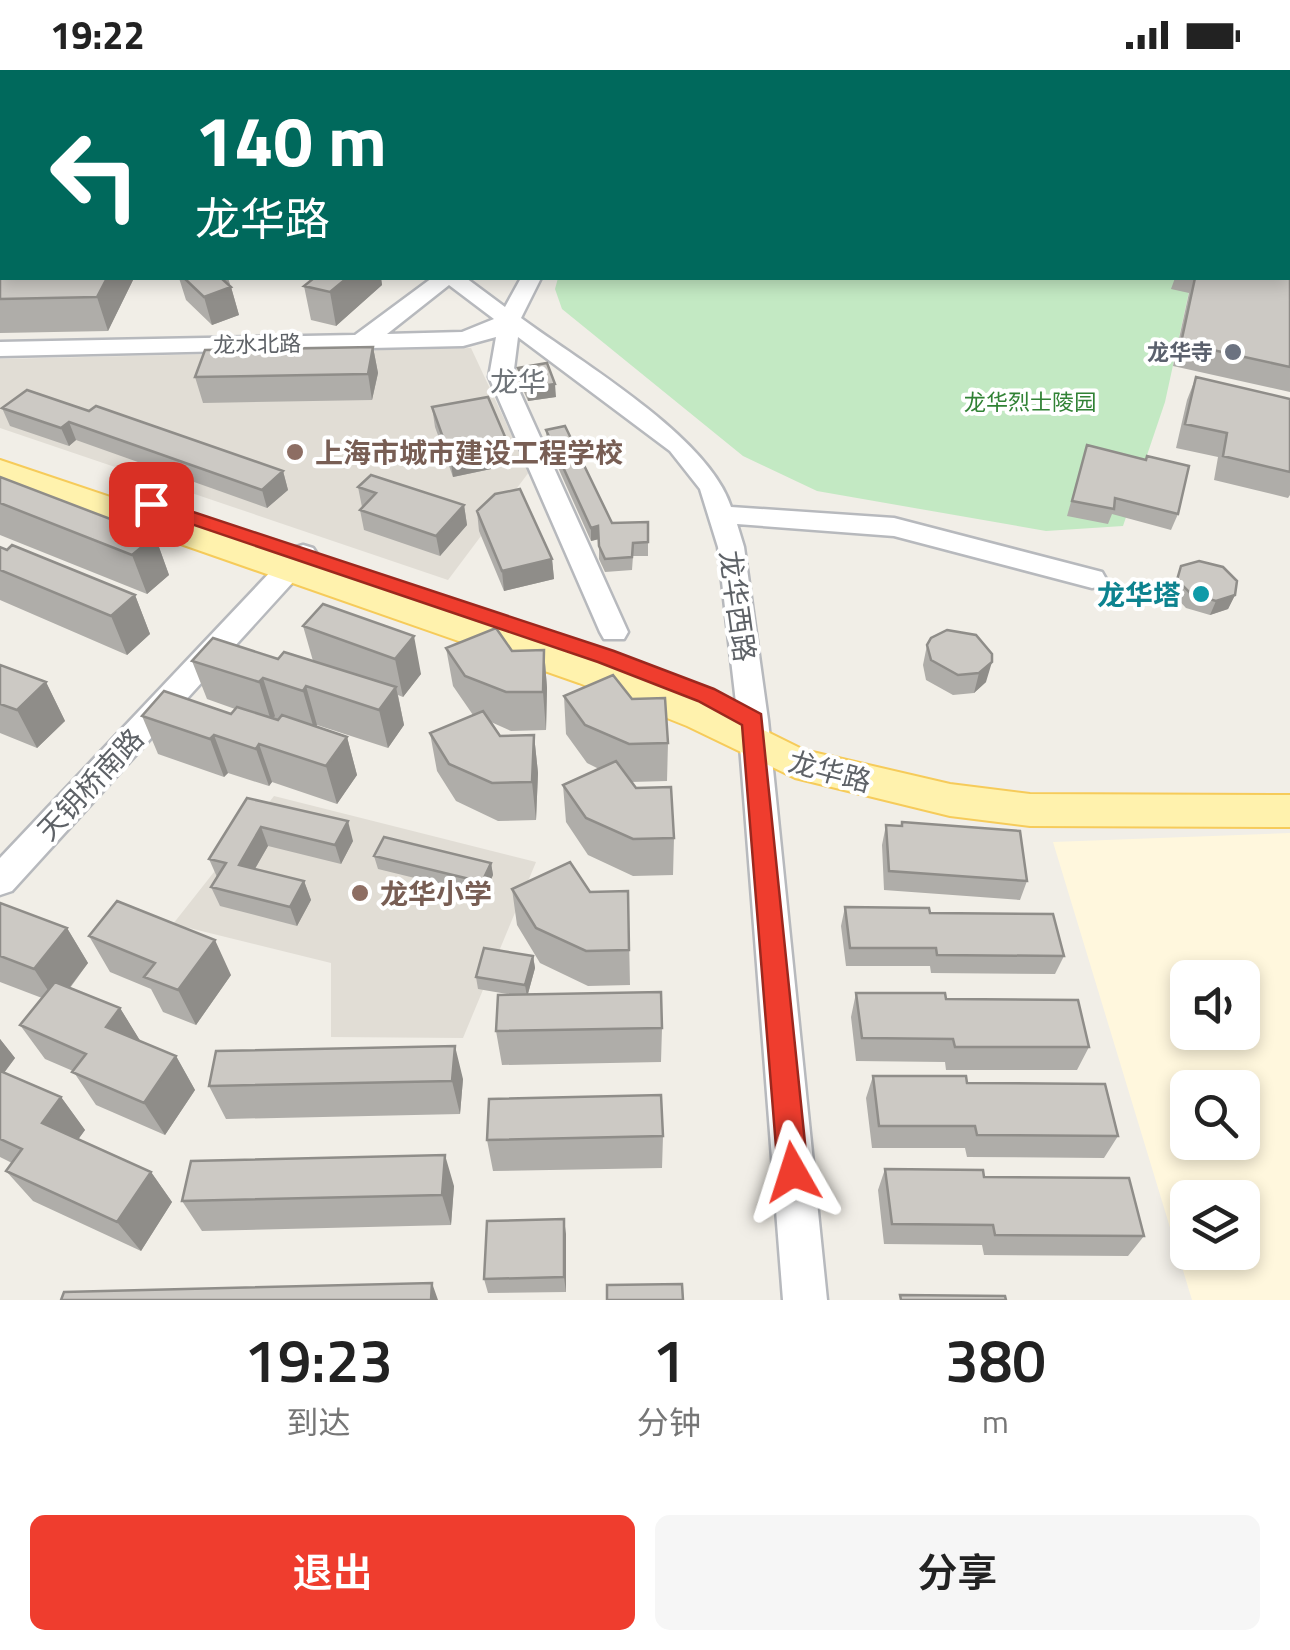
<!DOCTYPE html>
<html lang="zh">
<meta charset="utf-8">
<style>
body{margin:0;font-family:"Titillium Web","Noto Sans SC",sans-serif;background:#f6f6f6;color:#222;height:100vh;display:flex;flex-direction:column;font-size:38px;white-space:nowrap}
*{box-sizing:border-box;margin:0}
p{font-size:32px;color:#767676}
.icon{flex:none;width:55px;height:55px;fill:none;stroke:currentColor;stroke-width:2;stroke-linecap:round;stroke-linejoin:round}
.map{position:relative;height:1230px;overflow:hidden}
.drawer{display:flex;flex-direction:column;background:#fff;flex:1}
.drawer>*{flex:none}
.banner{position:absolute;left:0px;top:0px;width:1290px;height:210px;box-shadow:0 5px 15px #0003;background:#00695c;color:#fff;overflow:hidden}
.controls{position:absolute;left:1170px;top:890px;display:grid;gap:20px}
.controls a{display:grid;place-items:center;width:90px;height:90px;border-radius:15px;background:#fff;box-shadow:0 5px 15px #0003;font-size:50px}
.pin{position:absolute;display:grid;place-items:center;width:85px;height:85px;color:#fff;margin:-42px;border-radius:20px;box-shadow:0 5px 15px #0006}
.me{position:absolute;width:110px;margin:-55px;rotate:354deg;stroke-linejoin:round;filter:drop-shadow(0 0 8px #0008)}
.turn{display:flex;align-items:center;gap:35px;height:210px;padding:0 30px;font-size:45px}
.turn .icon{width:130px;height:130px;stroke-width:2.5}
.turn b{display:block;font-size:70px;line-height:85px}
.eta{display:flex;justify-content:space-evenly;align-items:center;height:170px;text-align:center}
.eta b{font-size:60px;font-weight:600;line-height:70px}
.cta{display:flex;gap:20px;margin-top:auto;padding:20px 30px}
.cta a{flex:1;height:115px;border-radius:15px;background:#ef3d2e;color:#fff;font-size:40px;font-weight:600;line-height:115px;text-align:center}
.cta a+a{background:#f6f6f6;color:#222}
.status{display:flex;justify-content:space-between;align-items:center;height:70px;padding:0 50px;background:#fff;direction:ltr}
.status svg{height:28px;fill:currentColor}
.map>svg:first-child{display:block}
</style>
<div class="status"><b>19:22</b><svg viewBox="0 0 49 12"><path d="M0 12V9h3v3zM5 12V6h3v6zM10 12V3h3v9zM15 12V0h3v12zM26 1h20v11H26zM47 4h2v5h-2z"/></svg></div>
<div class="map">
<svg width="1290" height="1230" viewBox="0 0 1290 1230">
<rect width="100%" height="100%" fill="#f1eee7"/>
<path fill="#fff7dd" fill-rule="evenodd" d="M1290,763v467h-98l-139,-458zM1188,908h54v54h-54zM1188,1018h54v54h-54zM1188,1128h54v54h-54z"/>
<path fill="#e1ddd5" d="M471,278l58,124 -81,108 -448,-152v-69z
M274,726l262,66 -73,176 -132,-1v-74l-158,-39z"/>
<path fill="#c3e9c3" d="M627,0h557l-558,2z
M558,208h634l-27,124 -42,124 -77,5 -229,-40 -74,-35 -181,-147 -7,-20z"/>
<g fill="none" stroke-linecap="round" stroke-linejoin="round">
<g stroke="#b7b9bd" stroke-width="5">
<path id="minor" d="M215,0h16v2h-16z
M432,208h34l39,29 16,-29h20l-20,40c61,45 188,119 210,189l163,11 208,54 4,7 -4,7 -10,2 -198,-52 -157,-12 7,23 24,173 59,580h-44l-45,-580 -20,-173 -18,-58 -30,-38 -152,-114 -5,40 115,255 -4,7h-20l-4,-7 -111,-255 7,-40 -33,9 -463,10v-14l355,-7zM449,215l45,34 -32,13 -75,2z
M303,475l10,3 4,6 -4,6 -301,331 -12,4v-37l293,-310z"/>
</g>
<g stroke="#f6cb5a" stroke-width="4">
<path id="major" d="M0,390l605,203 110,43 89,44 146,34 80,10 260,1v32l-260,-1 -80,-10 -155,-38 -108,-52 -108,-43 -579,-202z"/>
</g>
<use href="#minor" fill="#fff" fill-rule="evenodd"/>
<use href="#major" fill="#fff2ad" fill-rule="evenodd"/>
</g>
<path fill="#afada9" d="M964,0h109v2h-110z
M0,5h2v203h132l-26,53 -108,2z
M1288,63h2v38h-2z
M1290,154v168l-117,-26 16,-73 -18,-4 4,-11h113z
M179,208h49l2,6h-1l2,3 8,28 -27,10 -26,-25z
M314,208h67l1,7 -46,41 -25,-6 -7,-34z
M373,277l5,26 -6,27 -169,3 -8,-26z
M518,298l38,29 -28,4 -9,-20z
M1196,307l94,22v96l-2,3 -74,-18 4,-23 -42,-9 11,-48z
M432,337l77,39 1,19 -57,12 -18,-50z
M2,338l87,3 194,60 5,19 -21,18 -191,-68 -7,6 -59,-20z
M546,360l66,93 36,-1v34h-15l-1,14 -27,2 -6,-13v-20l-8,2 -44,-98z
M1087,375l91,69 -7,16 -59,-16 -4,10 -41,-8z
M0,407l155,59 14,39 -22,19 -147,-59z
M358,417l106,18 3,20 -27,31 -76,-26 -4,-20 2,-3z
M477,441l75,48 2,20 -50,12 -25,-60z
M0,477l135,48 15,39 -23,21 -127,-55z
M1181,496l54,29 -7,14 -18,6 -24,-7 -14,-15z
M323,534l98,70 -18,23 -5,-2 6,30 -16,23 -71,-23 -1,2 31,10 10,38 -20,29 -65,-22 -3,4 -41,-13 -4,4 -66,-23 -16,-38 89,-2 4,-5 -28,-10 -15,-38 86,-2 35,2 -10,-35z
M947,560l39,52 -12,11 -21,2 -27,-15 -3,-15 4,-20z
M446,578l66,3 32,-1 3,38 -1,42 -35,1 -20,-9 9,14 34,-1 4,38 -2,47 -38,1 -42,-20 -19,-30 -7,-38 43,-18 -20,-29z
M0,595l46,17 19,39 -28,27 -37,-15z
M564,626l104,47 -1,38 -36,1 43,56 -1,37 -40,1 -45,-21 -22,-33 -3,-37 36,-16 -12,-6 -21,-29z
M247,728l106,43 -12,23 -73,-18 -13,23 49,12 7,19 -14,26 -77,-20 -9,-19 6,-10 -8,-18z
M902,752l125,59 -7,19 -136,-10 -2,-45 4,-20 15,1z
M374,786l117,7 2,12 -9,20 -106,-26z
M512,819l78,3 38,-1 2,94 -42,1 -48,-23 -23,-38z
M0,833l67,25 21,35 -18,25 50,20 20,33 36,15 19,34 -30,45 -69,-30 -23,-34 -28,-12 -25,-34 22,-27 -42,-16z
M845,837l85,6 134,43 -9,18 -124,-1 -1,-7h-84l-5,-40z
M89,866l142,39 -35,50 -33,-13 -12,-23 -41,-17z
M533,886l2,12 -7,26 134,34 -1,34 -159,3 -6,-34 17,-36 -35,-6 -2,-12z
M856,923l90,6 143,48 -12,23h-131l-1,-8 -89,-1 -5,-44z
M0,969l15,19 -11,15 57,24 24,33 -7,9 73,33 21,30 -31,49 -108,-50 -27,-30 6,-8 -12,-6z
M873,1006l94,7 151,53 -14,22 -137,-1 -2,-9h-93l-6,-50z
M463,1009l-3,35 -234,5 -17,-33z
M663,1066l-1,32 -169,3 -6,-31z
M885,1099l99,8 160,59 -16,20 -144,-1 -2,-10 -98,-1 -6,-54z
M454,1116l-3,39 -249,6 -20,-30z
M566,1164v58l-78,1 -4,-14z"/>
<path fill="#8f8d89" d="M107,208h27l-26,53 -11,-34z
M347,208h34l1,7 -46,41 -6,-34z
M231,217l8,28 -27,10 -8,-28z
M373,277l5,26 -6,27 -4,-26z
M555,314l1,13 -28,4 -1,-13z
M69,352l7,18 -7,6 -8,-18z
M509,376l1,19 -57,12 -3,-20z
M283,401l5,19 -21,18 -5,-18z
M464,435l3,20 -27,31 -4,-20z
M598,456l1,13 -8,2v-13z
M155,466l14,39 -22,19 -15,-39z
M552,489l2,20 -50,12 -2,-20z
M135,525l15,39 -23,21 -16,-39z
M1235,525l-7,14 -18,6 6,-14z
M414,566l7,38 -18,23 -8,-38z
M544,580l3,38 -1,42 -3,-38z
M992,592l-6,20 -12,11 5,-20z
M263,608l12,38 -4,5 -12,-39z
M46,612l19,39 -28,27 -20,-38z
M306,616l11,39 -3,4 -11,-38z
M396,617l8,38 -16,23 -9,-38z
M214,665l14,38 -4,4 -14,-38z
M534,665l4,38 -2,47 -4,-38z
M347,667l10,38 -20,29 -11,-38z
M259,674l13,38 -3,4 -13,-37z
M348,751l5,20 -12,23 -6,-19z
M261,757l7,19 -22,38 -7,-19z
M491,793l2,12 -9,20 -2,-13z
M304,811l7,19 -14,26 -7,-19z
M67,858l21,35 -31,41 -23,-35z
M215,870l16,35 -35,50 -18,-35z
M533,886l2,12 -8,29 -2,-12z
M120,938l21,34 -35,-15z
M0,969l15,19 -15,20z
M455,976l8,33 -3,35 -8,-33z
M176,986l19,34 -30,45 -21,-32z
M61,1027l24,33 -18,25 -25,-32z
M445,1085l9,31 -3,39 -9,-30z
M151,1102l21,30 -31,49 -24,-29z
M564,1149l2,15v58l-2,-15z
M432,1213l6,17h-7z"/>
<path fill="#ccc9c4" stroke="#8f8d89" stroke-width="2.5" d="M19,0h136l5,2h-150z
M437,0h115l-1,2h-116z
M980,0h73l-1,2h-73z
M1183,0h85l-1,2h-85z
M0,5h2v109l-2,-1z
M1288,63h2v18h-2z
M0,128h2v80h105l-10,19 -97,2z
M1288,154h2v143l-109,-24 14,-65h93z
M184,208h37l10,9 -27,10z
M314,208h33l-17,14 -26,-6z
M373,277l-5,27 -173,3 10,-27z
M547,293l8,21 -28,4 -9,-20z
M1196,307l94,22v73l-67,-16 4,-23 -42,-9z
M27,320l62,21 7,-5 187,65 -21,19 -193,-68 -8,6 -59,-20z
M488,327l21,49 -59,11 -18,-50z
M565,356l47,97 36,-1v20l-15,1 -1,14 -27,2 -6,-13 -1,-20 -7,2 -45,-98z
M1087,375l59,15 1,-4 42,10 -11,48 -63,-16 -1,11 -42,-8z
M371,405l93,30 -28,31 -76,-26 16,-17 -18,-6z
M0,407l155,59 -23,19 -132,-52z
M520,419l32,70 -50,12 -25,-60 18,-17z
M12,475l123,50 -24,21 -111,-46v-23l7,3z
M1199,491l24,6 14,14 -2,14 -19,6 -25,-7 -14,-14 4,-14z
M323,534l91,32 -19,23 -92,-33z
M496,558l16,23 32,-1 -1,42h-37l-41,-16 -19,-28z
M947,560l29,5 16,19v8l-13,11 -21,2 -27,-15 -4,-15 4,-7z
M213,568l65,21 6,-7 112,35 -17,23 -73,-24 -3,5 -40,-13 -4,4 -67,-21z
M0,595l46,17 -29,28 -17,-6z
M613,605l19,24 33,-1 3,45 -39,1 -44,-19 -21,-29z
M164,621l67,23 6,-7 41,13 4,-5 65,22 -21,29 -67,-22 -3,5 -42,-14 -4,4 -68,-23z
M483,641l17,25 34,-1 -2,47 -40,1 -43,-19 -19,-31z
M616,691l20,27 35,-1 3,51 -41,1 -47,-21 -23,-33z
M247,728l101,23 -13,24 -74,-18 -22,38 65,16 -14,26 -79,-20 15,-24 -17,-4z
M902,752l118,9 7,50 -138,-10 -3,-46 16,1z
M384,767l107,26 -9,19 -108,-26z
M570,792l20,30 38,-1 1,59 -43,1 -50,-23 -24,-39z
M117,831l98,39 -37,50 -34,-13 11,-14 -66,-27z
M0,833l67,25 -33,41 -34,-13z
M845,837l84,1 1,5 123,1 11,42 -127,-1 -1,-7h-86z
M484,878l49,8 -8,29 -49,-8z
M55,912l65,26 -14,19 70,29 -32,47 -72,-31 14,-18 -66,-29z
M661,922l1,36 -166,3 2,-36z
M856,923h89l1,6 132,1 11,47h-134l-2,-8 -91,-1z
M455,976l-3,35 -243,5 7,-35z
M0,1001l61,26 -19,26 109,49 -34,50 -111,-51 16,-22 -22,-10z
M873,1006h93l1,7 138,1 13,52 -141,-1 -2,-9h-96z
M661,1025l2,41 -176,4 2,-41z
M445,1085l-3,40 -260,6 9,-40z
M885,1099l98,1 1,7 145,1 15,58 -149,-1 -2,-10 -101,-1z
M564,1149v58l-80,2 3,-58z
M432,1213l-1,17h-370l3,-8z
M682,1214l1,16h-76v-15z
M900,1225l105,1 1,4h-105z"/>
<path fill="#ef3d2e" stroke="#9b281e" stroke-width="2.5" d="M151,428l463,153 100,38 47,25 47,458 -4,11 -11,5 -11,-5 -4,-11 -36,-447 -44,-24 -100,-39 -454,-154 -3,-4z"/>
<circle fill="#6b7280" stroke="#fff" stroke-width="4" cx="1233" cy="282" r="10"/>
<g fill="#8d6e63" stroke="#fff" stroke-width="4">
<circle cx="295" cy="382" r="10"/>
<circle cx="360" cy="823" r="10"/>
</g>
<circle fill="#0f9aa8" stroke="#fff" stroke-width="4" cx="1201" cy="524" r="10"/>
<g text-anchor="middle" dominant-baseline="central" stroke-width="8" stroke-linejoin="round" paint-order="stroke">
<g font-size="22" fill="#5e6267" stroke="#fff">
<text transform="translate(257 274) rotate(-1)">龙水北路</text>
</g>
<g font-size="22" font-weight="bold" fill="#5b616d" stroke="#fff" text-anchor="end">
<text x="1213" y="282">龙华寺</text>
</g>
<g font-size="22" fill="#318235" stroke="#fff">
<text x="1030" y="332">龙华烈士陵园</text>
</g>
<g font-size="28" fill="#6f7479" stroke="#fff">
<text x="518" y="311">龙华</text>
</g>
<g font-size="28" font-weight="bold" fill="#785e54" stroke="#fff" text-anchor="start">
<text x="315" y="382">上海市城市建设工程学校</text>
<text x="380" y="823">龙华小学</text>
</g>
<g font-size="28" font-weight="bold" fill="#0d838f" stroke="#fff" text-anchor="end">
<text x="1181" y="524">龙华塔</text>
</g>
<g font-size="28" fill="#5e6267" stroke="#fff">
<text transform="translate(738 536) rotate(82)">龙华西路</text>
<text transform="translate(830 701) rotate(15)">龙华路</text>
<text transform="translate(90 714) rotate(-47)">天钥桥南路</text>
</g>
</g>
</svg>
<div class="controls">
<a><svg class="icon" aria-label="sound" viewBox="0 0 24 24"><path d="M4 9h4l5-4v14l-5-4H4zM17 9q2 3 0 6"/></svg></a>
<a><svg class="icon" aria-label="search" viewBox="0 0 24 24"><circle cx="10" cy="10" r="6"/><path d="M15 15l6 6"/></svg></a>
<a><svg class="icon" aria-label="layers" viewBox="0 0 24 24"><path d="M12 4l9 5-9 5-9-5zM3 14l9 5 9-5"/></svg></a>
</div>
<div class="pin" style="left:151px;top:434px;background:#d93025"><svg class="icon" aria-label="arrive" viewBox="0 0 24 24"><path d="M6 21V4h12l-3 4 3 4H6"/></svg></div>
<svg class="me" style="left:793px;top:1102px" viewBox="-20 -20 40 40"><path d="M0-17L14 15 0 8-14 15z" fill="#ef3d2e" stroke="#fff" stroke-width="4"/></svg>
<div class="banner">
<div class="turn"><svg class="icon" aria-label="left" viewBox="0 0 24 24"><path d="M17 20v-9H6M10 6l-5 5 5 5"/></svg><div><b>140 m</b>龙华路</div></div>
</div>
</div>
<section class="drawer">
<div class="eta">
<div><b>19:23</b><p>到达</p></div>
<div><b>1</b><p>分钟</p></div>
<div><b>380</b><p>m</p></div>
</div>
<div class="cta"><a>退出</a><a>分享</a></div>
</section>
